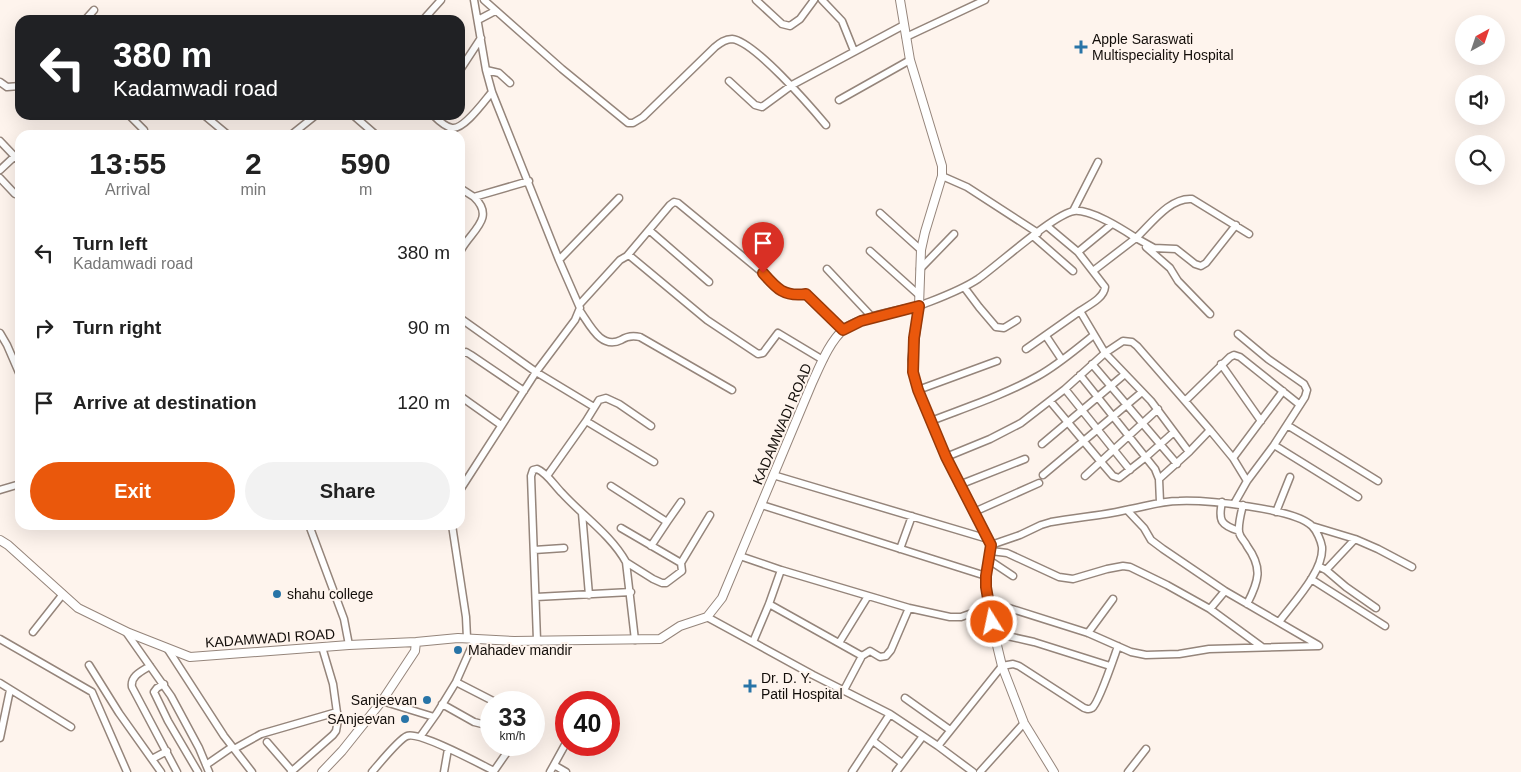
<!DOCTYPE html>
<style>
body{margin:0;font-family:Arial,sans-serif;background:#f2f2f2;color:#222;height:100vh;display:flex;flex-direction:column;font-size:19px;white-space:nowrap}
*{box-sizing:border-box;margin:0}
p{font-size:16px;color:#767676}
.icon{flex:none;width:28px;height:28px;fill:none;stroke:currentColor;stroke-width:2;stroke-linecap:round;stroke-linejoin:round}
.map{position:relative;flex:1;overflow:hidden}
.panel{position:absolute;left:15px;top:130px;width:450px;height:400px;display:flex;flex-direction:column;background:#fff;border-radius:15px;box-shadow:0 5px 20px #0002}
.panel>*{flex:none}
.hud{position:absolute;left:15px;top:15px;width:450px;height:105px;border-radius:15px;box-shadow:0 5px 20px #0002;background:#202124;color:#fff;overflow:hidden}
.needle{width:32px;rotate:40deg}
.controls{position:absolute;left:1455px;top:15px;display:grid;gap:10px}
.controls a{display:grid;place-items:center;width:50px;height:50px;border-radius:50%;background:#fff;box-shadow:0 5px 20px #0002;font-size:25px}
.speed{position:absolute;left:480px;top:691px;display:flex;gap:10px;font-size:25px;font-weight:700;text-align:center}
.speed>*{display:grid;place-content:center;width:65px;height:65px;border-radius:50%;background:#fff;box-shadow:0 5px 20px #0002;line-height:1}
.speed small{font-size:12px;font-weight:400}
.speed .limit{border:8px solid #d22;background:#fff;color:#111}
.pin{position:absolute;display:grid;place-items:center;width:42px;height:42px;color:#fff;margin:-51px -21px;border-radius:50% 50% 50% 0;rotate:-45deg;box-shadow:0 0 5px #0007}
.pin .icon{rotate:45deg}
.me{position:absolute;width:55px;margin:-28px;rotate:350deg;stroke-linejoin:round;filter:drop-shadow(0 0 4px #0008)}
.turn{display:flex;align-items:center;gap:18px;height:105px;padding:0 15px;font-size:22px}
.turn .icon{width:65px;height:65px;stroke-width:2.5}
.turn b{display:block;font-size:35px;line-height:42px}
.eta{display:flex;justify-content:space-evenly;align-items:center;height:85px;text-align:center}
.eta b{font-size:30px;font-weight:700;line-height:35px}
.action{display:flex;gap:10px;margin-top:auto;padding:10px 15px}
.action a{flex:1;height:58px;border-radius:30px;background:#ea580c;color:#fff;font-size:20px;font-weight:700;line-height:58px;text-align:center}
.action a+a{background:#f2f2f2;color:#222}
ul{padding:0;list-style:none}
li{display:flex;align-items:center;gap:15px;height:75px;padding:0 15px}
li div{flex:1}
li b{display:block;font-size:19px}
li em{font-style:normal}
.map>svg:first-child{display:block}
</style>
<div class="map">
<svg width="1521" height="772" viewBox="0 0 1521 772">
<rect width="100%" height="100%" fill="#fef4ed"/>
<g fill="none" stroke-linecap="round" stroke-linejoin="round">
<g stroke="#95857b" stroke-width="9">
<path id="minor" d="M484,0l78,69 66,54h5l10,-6 72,-70c5,-4 10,-8 17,-8 22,2 79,68 94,86
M756,0l26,24 8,2 10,-7 14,-19
M822,0l20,21 12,30
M85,20l9,-10
M423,20l18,-20
M478,20l17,-9
M906,37l79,-37
M460,70l21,-32
M486,70l13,3 11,10
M729,81l26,24 7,2 30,-22 112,-60
M0,82l7,5 13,-1
M839,100l71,-40
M129,115l15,15
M204,115l24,20
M353,115l23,20
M433,115c5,5 12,12 19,13 12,2 33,-28 40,-36
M291,135l25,-20
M0,141l20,21
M0,170l15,-14
M942,176l25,11 71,46
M0,178l15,16
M460,188l14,9 55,-16
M1073,211l25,-49
M880,213l41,37
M1047,226l31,26 27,35c-1,11 -16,18 -25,24l25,42 46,48 38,51
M649,230l60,52
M1033,236l40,35
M1136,238l18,10 22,1 19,15 6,2 5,-3 30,-38
M1146,247l24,21 8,13 32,33
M870,251l49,44
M460,252c9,-20 37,-33 14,-55
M1078,252l34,-28
M627,256l43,-51 4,-3 4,1 85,70c14,16 20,24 43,21l37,36
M559,260l60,-62
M827,269l46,49
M920,269l34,-35
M1093,271l43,-33
M964,287l15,20 17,20 8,1 13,-8
M579,305l41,-45 7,-4h3l77,64 51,34 5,-1 15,-20 45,27
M919,306c20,-8 41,-15 59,-27 20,-14 76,-65 96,-68 17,-2 48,18 62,27 15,-14 34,-41 56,-39l57,35
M580,311c10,14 21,39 41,29 6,-4 11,-5 19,-3l92,53
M460,318l76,54 58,35
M0,333l7,12 13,30
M1046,336l16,24
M1026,349l54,-38
M460,354l6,-2 5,3 53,36
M1092,364l85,100
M1221,364l40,57
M1080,375l75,94 4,10
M1065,389l65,81
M918,390l79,-29
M460,396l41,29
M1050,401l51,61 12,14 6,2 27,-21 28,-25
M586,421l13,-21 7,-2 13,6 32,22
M931,421c36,-14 73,-26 107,-45 20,-11 38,-27 56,-41
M1287,425l91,56
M1210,430l23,28
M1042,444l83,-70
M1274,445l84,52
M946,457l44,-18 31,-16 44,-34 40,-36 18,-12 9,1 5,4 48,55
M773,475l215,64
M1043,475l99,-83
M547,476l39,-55 68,41
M1085,476l73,-67
M1247,481l-14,-23 50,-67
M959,485l66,-26
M611,486l56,36 14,-20
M0,490l20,-6
M460,490l76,-118 39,-52 5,-12 -21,-48 -67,-168 -6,-22 -12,-70
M1160,502l-1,-23 30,-27 21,-22 -25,-29 45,-44 4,-2 6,2 60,48
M1222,502c-4,19 -1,23 17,29
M1234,504l13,-23 27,-36 31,-48 2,-7 -3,-6 -36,-25 -30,-25
M762,505l224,71
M1243,505c-2,8 -5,19 -4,27 1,6 6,9 8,14 16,22 12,35 0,58
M1127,510l17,18 7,12 12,9 62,42 93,54
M974,512l65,-29
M1276,512l14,-35
M582,513l7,82
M309,525l35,94 5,26
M452,525l14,92 1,21
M1312,526l43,13
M621,528l60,35
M991,545l29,-10 21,-10 10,-3c25,-5 50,-6 75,-12 18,-3 34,-9 53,-9 26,-1 115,7 133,25 5,5 9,15 10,21 2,24 -29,56 -43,75
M651,546l16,-24
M900,549l12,-33
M534,550l30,-2
M991,551l16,2 52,24 14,2 34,-10 16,-3 7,1 37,18 43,24 52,38
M740,556l41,14 -12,34 -16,38
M989,560l24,16
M626,562l27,17 9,4h4l16,-12 -1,-8 29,-48
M1318,566l8,4 29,-31 23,10 34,18
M781,570l128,38 41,9h11l28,-10 20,1 79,25 43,19 15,3 33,-1 30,-5 110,-3
M1326,570l20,17 30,21
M1311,579l74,47
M536,597l95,-5
M769,604l93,52 -18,34
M1210,609l15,-18
M707,617l106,58 77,39 48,32 35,26
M33,632l30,-38
M126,632l45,64 28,52 10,24
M994,633l40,9 76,24
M1088,633l25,-34
M0,639l92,53 35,80
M537,640l-6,-164 2,-6 4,-1c10,4 17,16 25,24 21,23 49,42 64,69l9,78
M839,643l29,-47
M167,648l57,88 28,36
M862,656l8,-5 10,6 6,-1 5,-6 18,-42
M89,665l30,48 42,59
M150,666c-8,5 -20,10 -18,21l45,85
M456,682l39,20
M0,683l71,44
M164,684l-7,4 -3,4 14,29 30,51
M905,698l45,32
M382,701l52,16
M442,704l32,18 12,3
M420,737l17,-24 19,-31 19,-43
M0,738l10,-48
M873,741l29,22
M267,742l25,29
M938,746l64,-80 11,-2 6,2 65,42c4,1 5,2 8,0 7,-5 22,-51 26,-62
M234,749l27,-15 76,-22
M152,759l15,-8
M206,765l26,-18
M554,765l12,7
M494,771l18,-26
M291,772l42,-37 3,-4 2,-11 -5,-36 -11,-37
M372,772c7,-8 27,-33 35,-36 12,-5 73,28 87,35l-1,1
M444,772l4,-23
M550,772l16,-29
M852,772l38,-58
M896,772l27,-36
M980,772l44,-49
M1128,772l18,-23"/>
</g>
<g stroke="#95857b" stroke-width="10">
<path id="tertiary" d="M900,0l10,60 32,106v10l-17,56 -4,18 -2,56 -7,54 1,12 5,18 28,67 45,88 -5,31v11l8,46 8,33 22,57 30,49
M0,540l8,5 70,63 51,25 61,24 159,-12 67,-3 42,-4 56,3 146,-2 20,-13 27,-9 15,-19 90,-215c8,-17 17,-41 32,-54 16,-12 55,-18 75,-23
M322,772l20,-21 40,-50 33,-50 1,-9"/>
</g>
<use href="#minor" stroke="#fff" stroke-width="6"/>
<use href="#tertiary" stroke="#fff" stroke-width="8"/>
</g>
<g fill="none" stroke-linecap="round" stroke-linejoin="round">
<g stroke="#983908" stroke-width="12">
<path id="route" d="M763,273c14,16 21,24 43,21l37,36 18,-9 58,-15 -5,32 -1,34 5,18 28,67 45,88 -5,31v11l6,35"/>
</g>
<use href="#route" stroke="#ea580c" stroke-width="9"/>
</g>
<g fill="#2874a7" stroke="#fef4ed" stroke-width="2">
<path d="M1078.5 39.5h5v5h5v5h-5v5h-5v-5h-5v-5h5z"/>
<circle cx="277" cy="594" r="5"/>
<circle cx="458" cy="650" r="5"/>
<path d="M747.5 678.5h5v5h5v5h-5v5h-5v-5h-5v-5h5z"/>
<circle cx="427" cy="700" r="5"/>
<circle cx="405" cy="719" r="5"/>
</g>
<g text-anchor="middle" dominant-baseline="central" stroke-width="4" stroke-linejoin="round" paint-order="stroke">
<g font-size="14" fill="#130e0a" stroke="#fef4ed" text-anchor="start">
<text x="1092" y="39">Apple Saraswati<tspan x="1092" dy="16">Multispeciality Hospital</tspan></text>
<text x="287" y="594">shahu college</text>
<text x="468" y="650">Mahadev mandir</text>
<text x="761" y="678">Dr. D. Y.<tspan x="761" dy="16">Patil Hospital</tspan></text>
<text x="417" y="700" text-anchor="end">Sanjeevan</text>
<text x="395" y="719" text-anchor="end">SAnjeevan</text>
</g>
<g font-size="14" fill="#130e0a" stroke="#fef4ed">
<text transform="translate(782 424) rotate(-67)">KADAMWADI ROAD</text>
<text transform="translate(270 638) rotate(-4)">KADAMWADI ROAD</text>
</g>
</g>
</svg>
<div class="controls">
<a><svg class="needle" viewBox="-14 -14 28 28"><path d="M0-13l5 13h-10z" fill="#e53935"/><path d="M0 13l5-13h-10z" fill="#767676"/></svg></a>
<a><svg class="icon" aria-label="sound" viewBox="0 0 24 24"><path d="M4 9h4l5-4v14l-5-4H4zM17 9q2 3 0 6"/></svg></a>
<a><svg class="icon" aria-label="search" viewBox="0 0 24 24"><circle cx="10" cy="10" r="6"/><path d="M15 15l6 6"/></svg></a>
</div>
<div class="speed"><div>33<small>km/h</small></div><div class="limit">40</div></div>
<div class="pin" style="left:763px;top:273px;background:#d93025"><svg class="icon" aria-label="arrive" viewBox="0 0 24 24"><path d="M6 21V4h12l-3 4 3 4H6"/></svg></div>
<svg class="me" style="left:992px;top:622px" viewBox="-20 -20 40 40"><circle r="17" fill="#ea580c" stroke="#fff" stroke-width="3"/><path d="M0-11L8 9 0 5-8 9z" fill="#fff"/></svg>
<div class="hud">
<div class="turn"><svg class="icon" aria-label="left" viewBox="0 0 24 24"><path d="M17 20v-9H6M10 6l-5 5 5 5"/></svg><div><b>380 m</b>Kadamwadi road</div></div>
</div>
<section class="panel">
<div class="eta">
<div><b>13:55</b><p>Arrival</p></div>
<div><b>2</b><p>min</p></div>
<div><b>590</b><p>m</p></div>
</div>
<ul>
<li><svg class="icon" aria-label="left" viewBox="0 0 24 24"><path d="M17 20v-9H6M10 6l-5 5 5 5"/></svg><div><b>Turn left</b><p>Kadamwadi road</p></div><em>380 m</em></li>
<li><svg class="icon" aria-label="right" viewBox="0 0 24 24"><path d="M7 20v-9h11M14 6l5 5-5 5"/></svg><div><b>Turn right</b></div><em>90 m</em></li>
<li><svg class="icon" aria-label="arrive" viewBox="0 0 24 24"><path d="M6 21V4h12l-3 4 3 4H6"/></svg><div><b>Arrive at destination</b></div><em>120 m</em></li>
</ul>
<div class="action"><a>Exit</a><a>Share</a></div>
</section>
</div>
